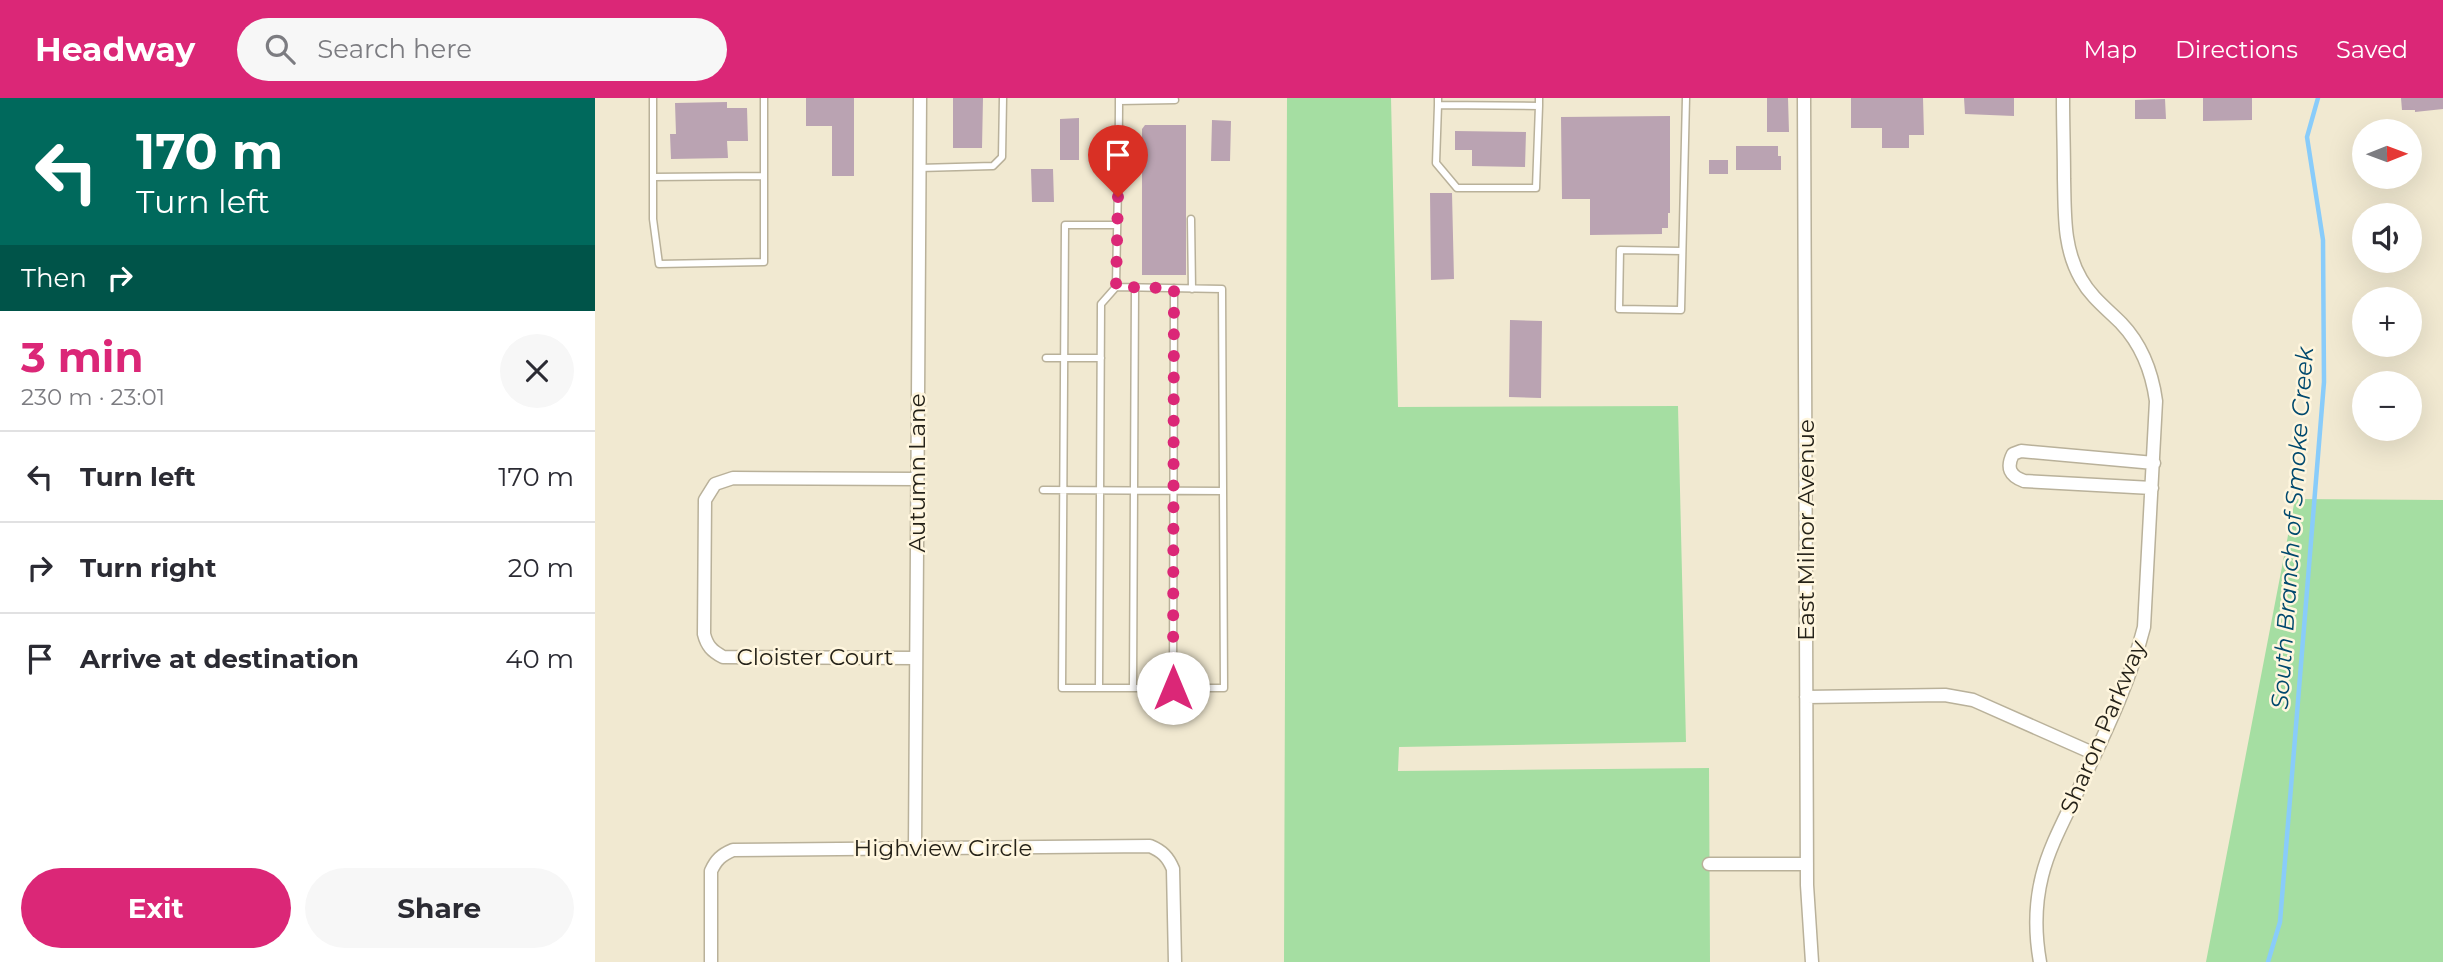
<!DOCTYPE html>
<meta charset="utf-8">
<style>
body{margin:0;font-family:Montserrat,sans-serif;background:#f7f7f7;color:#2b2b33;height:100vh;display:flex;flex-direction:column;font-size:26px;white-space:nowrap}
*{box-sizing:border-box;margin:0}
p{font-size:23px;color:#7c7c81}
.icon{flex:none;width:38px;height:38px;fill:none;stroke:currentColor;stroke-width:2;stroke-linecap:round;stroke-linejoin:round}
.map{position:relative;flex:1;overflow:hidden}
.sheet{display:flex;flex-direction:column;background:#fff;width:595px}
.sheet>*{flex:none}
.hud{background:#00695c;color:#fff;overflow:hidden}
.needle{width:46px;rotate:89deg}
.controls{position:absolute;left:1757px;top:21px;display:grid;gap:14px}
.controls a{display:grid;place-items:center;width:70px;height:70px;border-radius:50%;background:#fff;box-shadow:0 7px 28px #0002;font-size:35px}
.pin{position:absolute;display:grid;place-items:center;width:60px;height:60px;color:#fff;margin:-72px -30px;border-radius:50% 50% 50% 0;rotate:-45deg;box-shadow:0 0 7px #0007}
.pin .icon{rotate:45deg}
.me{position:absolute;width:77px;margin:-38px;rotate:0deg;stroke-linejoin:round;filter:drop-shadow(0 0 5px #0008)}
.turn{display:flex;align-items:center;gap:24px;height:147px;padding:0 21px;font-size:32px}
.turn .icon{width:91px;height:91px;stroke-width:2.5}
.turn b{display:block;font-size:49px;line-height:60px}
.then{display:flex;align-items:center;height:66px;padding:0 21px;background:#0003;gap:14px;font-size:26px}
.round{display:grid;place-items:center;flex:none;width:74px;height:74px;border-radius:37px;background:#f7f7f7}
.head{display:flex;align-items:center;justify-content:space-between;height:119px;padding:0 21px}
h1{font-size:42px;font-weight:700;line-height:52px;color:#db2777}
.cta{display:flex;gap:14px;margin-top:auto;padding:14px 21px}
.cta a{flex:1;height:80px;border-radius:42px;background:#db2777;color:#fff;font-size:28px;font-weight:700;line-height:80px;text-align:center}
.cta a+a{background:#f7f7f7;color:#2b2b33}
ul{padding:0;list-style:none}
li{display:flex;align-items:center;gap:21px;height:91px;padding:0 21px;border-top:2px solid #e1e1e2}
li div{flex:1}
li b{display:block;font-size:26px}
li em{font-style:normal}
header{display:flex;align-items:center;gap:42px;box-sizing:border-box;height:98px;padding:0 35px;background:#db2777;color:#fff}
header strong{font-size:33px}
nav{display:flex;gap:38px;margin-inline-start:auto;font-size:24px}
.search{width:490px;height:63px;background:#f7f7f7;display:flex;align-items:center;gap:18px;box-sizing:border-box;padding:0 24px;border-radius:38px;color:#7c7c81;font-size:26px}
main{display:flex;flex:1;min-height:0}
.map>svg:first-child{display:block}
</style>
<header>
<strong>Headway</strong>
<div class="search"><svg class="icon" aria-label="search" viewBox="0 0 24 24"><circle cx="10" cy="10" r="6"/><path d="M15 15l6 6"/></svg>Search here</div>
<nav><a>Map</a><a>Directions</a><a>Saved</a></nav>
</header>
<main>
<section class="sheet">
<div class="hud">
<div class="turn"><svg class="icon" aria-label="left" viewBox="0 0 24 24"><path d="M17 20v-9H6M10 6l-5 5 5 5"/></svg><div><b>170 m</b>Turn left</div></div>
<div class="then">Then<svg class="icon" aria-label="right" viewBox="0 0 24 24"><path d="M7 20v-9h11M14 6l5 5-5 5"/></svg></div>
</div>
<div class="head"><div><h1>3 min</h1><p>230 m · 23:01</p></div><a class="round"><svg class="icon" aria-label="close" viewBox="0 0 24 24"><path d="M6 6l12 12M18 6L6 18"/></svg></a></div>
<ul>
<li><svg class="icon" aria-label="left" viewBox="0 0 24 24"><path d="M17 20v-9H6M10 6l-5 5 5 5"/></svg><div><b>Turn left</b></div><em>170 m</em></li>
<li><svg class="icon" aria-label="right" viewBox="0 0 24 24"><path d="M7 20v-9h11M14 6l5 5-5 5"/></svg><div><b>Turn right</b></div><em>20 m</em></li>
<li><svg class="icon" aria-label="arrive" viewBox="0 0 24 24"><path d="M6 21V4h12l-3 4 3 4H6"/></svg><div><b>Arrive at destination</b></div><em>40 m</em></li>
</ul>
<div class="cta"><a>Exit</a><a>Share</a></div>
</section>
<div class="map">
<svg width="1848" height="864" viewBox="0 0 1848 864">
<rect width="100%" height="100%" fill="#f1e9d1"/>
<path fill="#a5dea2" d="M692,0h104l7,309 280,-1 8,336 -287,5 -1,24 311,-3 1,194h-426z
M1700,401l148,1v462h-237z"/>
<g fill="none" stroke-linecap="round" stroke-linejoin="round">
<path stroke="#89ccfa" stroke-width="4.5" d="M1673,864l12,-40 44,-540 -1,-142 -16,-103 11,-39"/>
</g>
<path fill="#baa3b2" d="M211,0h48v78h-22v-50h-26z
M358,0h30l-1,50h-29z
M1172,0h21l1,34h-22z
M1256,0h72l1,37h-15v13h-27v-20h-31z
M1369,0h50v18l-49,-2z
M1608,0h49v22l-49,1z
M1806,0h42v11l-28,3v-2h-13z
M1570,1l1,20h-31v-19z
M132,4v6h20l1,33h-21l1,17 -57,1 -1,-25h6l-1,-31z
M1075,18v97h-2v15h-6v6l-72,1v-36h-28l-1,-82z
M484,20v42h-19v-41z
M617,22l19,1 -1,40h-19z
M550,27h41v150h-44v-146z
M860,33l71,1 -1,35 -53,-1v-16h-17z
M1141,48h42v10h3v14h-45z
M1114,62h19v14h-19z
M436,71h22l1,33h-22z
M835,95h22l2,86 -23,1z
M915,222l32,1 -1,77 -32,-1z"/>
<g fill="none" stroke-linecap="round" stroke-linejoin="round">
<g stroke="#b9b19a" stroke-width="9">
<path id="service" d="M58,0v121l6,45 105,-2v-164
M843,0v7l101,1v-8
M524,3l56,-1
M843,7l-2,58 21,25h79l3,-82
M324,70l74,-2 9,-9 1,-59
M58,79l111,-1
M596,121l1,70
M522,127h-52l-3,463h162l-2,-399 -106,-2c1,-63 3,-126 3,-189
M1087,153l-62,-1 -1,59 62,1 5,-212
M451,260h55
M448,392l180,1
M504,590l2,-384 15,-17
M538,590l2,-401
M578,590l1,-400"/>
</g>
<g stroke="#b9b19a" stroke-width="15">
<path id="minor" d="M1209,0l3,787 5,77
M1557,390l-128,-7c-14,-5 -18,-13 -11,-27l8,-3 133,12
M321,560l-193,-1c-11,-6 -16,-11 -19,-23l1,-134 10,-16 18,-6 184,1
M1211,599l139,-2 28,5 122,54
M320,750l5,-750
M1114,766h98
M116,864v-91c5,-11 10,-16 22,-21l417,-4c12,5 18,11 23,23l2,93
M1445,864c-5,-28 -5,-58 2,-86 7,-28 21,-54 33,-79 26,-56 54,-111 69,-170l12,-226c-4,-29 -15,-57 -35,-78 -14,-14 -30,-26 -40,-44 -18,-31 -16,-65 -17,-100 0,-27 -1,-54 -1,-81"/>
</g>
<use href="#service" stroke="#fff" stroke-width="6"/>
<use href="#minor" stroke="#fff" stroke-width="12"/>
</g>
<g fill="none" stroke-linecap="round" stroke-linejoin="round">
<path stroke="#db2777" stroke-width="12" stroke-dasharray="0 21.6" d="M523,99l-2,90 58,1 -1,400"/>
</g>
<g text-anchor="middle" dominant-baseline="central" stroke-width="5" stroke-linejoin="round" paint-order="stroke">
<g font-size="23" fill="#252219" stroke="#fff6de">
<text transform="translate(322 375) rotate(-90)">Autumn Lane</text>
<text transform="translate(1211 432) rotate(-90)">East Milnor Avenue</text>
<text x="220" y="559">Cloister Court</text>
<text transform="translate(1508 629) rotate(-67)">Sharon Parkway</text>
<text x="348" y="750">Highview Circle</text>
</g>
<g font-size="24" font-style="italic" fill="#00496e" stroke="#fff6de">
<text transform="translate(1697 430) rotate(-86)">South Branch of Smoke Creek</text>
</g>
</g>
</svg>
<div class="controls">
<a><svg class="needle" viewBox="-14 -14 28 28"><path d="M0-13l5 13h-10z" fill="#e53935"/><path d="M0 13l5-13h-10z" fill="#7c7c81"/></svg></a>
<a><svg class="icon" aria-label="sound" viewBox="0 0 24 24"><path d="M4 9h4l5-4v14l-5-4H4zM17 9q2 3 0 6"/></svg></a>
<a>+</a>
<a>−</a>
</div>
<div class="pin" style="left:523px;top:99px;background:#d93025"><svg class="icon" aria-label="arrive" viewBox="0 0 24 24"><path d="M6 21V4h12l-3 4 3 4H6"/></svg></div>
<svg class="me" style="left:578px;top:590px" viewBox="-20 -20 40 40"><circle r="19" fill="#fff"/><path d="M0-13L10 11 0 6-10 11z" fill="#db2777"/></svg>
</div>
</main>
